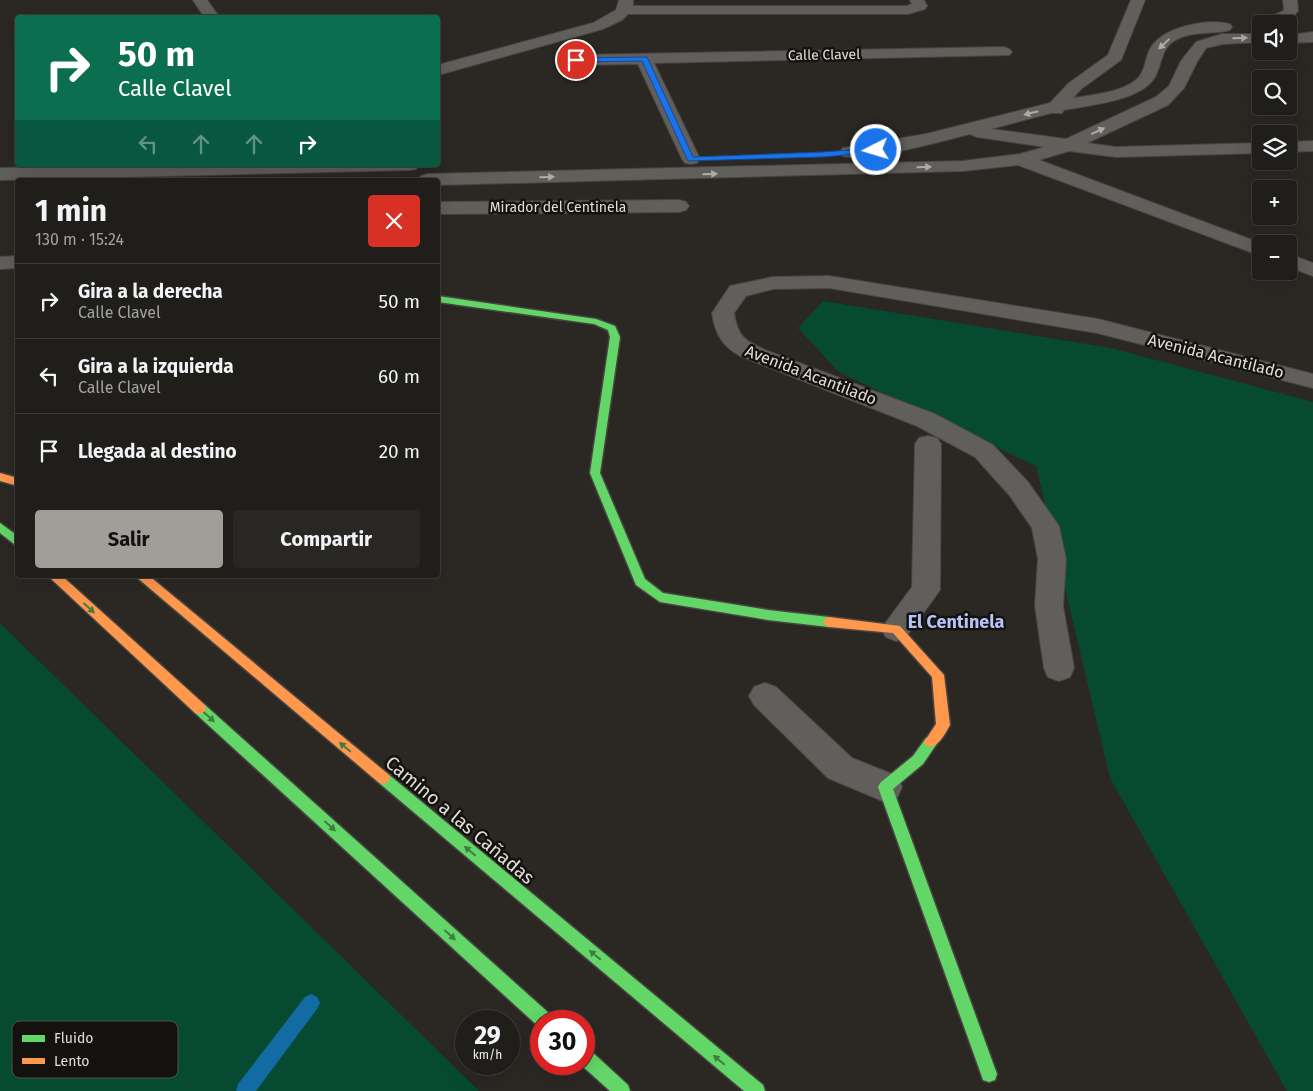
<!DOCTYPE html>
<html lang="es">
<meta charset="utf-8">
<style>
body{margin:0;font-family:"Fira Sans",sans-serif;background:#282724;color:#f1f3f6;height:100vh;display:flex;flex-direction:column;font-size:19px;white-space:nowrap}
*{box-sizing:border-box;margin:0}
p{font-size:16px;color:#a2a2a3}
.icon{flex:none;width:28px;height:28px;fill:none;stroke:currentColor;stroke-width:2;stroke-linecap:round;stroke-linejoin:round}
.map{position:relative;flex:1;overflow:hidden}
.side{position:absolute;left:15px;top:178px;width:425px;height:400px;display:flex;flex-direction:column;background:#201e1b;border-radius:5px;box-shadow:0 5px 20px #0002,0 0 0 1px #3d3c3a}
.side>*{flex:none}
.hud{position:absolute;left:15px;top:15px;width:425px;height:152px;border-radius:5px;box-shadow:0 5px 20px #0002,0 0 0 1px #3d3c3a;background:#0b6e4f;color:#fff;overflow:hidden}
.fabs{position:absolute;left:1252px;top:15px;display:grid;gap:10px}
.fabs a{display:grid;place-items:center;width:45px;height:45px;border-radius:5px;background:#201e1b;box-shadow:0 5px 20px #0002,0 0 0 1px #3d3c3a;font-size:25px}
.speed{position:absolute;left:455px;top:1010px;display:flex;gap:10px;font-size:25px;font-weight:700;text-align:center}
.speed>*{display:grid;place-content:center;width:65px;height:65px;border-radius:50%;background:#201e1b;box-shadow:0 5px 20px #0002,0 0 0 1px #3d3c3a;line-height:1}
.speed small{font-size:12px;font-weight:400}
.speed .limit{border:8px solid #d22;background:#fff;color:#111}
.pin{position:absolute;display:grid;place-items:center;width:42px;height:42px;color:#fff;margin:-21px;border:2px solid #fff;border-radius:50%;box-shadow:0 1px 5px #0007}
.me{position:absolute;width:55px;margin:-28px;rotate:265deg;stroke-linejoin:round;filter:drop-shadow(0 0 4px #0008)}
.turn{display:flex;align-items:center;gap:18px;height:105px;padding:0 20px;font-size:22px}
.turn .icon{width:65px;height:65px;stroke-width:2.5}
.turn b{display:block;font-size:35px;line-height:42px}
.lanes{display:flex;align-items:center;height:48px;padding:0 20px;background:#0003;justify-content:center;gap:25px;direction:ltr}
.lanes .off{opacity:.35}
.round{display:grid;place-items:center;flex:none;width:52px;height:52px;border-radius:5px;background:#282724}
.headline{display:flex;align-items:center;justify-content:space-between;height:85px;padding:0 20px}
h1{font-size:30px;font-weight:700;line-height:38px}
.cta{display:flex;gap:10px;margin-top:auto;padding:10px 20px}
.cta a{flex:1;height:58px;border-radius:5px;background:#a19e99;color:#111;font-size:20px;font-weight:700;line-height:58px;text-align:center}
.cta a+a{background:#282724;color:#f1f3f6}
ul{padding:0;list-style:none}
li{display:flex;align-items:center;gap:15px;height:75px;padding:0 20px;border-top:1px solid #3d3c3a}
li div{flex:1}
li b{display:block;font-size:19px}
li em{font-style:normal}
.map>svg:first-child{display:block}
</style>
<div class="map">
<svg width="1313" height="1091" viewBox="0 0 1313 1091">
<rect width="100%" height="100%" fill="#2b2824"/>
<path fill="#064b31" d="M823,301l288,47 202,54v689h-26l-177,-313 -74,-312 -197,-94 -41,-44z
M0,623l479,468h-479z"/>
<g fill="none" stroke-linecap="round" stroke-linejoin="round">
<path fill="#126ba2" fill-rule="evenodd" d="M311,994l6,3 3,6 -3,6 -61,82h-20l2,-7 67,-87z"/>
<g stroke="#484642" stroke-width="2">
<path id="street" d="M193,0h14l13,18h-15z
M619,0h14v6h274l5,-2 -2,-4h14l3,6 -2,3 -17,5h-280l-6,6 -19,9 -165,46v-10l155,-42 23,-13z
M1131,0h14l-24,60 -40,29 -8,9c19,-3 46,-5 63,-18 9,-7 9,-21 14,-31 12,-22 57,-31 80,-25l2,3 -2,3c-18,5 -38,0 -56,11 -13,8 -12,23 -19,36 -14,24 -66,28 -91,33l-2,3h-11l-60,16 75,10 90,-42 13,-11 12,-25 15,-19 26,-8h39v8l-38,2 -17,4 -9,14 -13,26 -16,17 -81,38 29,4 145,-4v10l-145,4 -47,-6 -30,9 224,84h-2v12l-243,-91 -55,6 -525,14v-5h-19l2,-4 7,-2 535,-13 57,-7 25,-7 -68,-10 -7,-3c-28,7 -102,28 -127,22l-3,-4 3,-4 6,-1 77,-13 124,-31 19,-20 39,-28z
M1283,0h14l1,11c-10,14 -21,13 -37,13v4l-2,-1 -2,-3c5,-7 19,-8 27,-14z
M1313,32v10l-24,1v-8z
M1004,47l5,2 3,3 -3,3 -355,8 46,96 -3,4 -6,1 -6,-1 -3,-4 -44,-95 -62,1 -6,-2 -2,-3 2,-3 6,-2z
M1313,141v10l-24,1v-10z
M159,165h260l-3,4 -6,1 -410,10v-12z
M679,200l7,2 3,4 -3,4 -7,2 -241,2v-12z
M1289,254l24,9v13l-24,-9z
M18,256v12l-18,1v-12z
M829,276l269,43 215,55v14l-216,-55 -268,-45 -56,1 -27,7 -12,17c4,24 10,27 31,37l170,64 58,31 35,37 31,44 7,33 -3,47 11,62 -4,9 -11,4 -11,-4 -4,-9 -9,-62 3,-47 -6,-31 -22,-32 -35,-39 -58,-31 -177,-70c-18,-10 -25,-23 -28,-43l18,-27 43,-9z
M928,436l9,2 4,6 -1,146 -34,47 -10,4 -10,-4 -5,-8 31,-42 3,-143 4,-6z
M765,683l11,4 76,71 45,18 5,11 -5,11 -12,4 -57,-24 -74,-73 -5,-9 5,-9z"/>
</g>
<g stroke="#484642" stroke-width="3">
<path id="fast" d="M438,296l158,23 19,7 5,11 -20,136 45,106 18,14 105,17 61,7 4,2 2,3 -2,3 -4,2 -61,-7 -108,-18 -24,-17 -46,-112 20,-136 -2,-7 -14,-6 -156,-22z
M0,523l18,13v11l-18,-14z
M200,704l5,1 346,310 2,6h-12v6h-2l-344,-314 -1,-4 1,-4z
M931,736l5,2 2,4 -15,22 -30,25 104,285 -2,6 -6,2 -6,-2 -2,-6 -103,-287 2,-4 33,-27 13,-18z
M383,772l5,2 375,311 2,6h-21l-366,-309 -2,-4 2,-4z
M584,1048l6,2 38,35 2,6h-20l-30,-27h4z"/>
</g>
<g stroke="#484642" stroke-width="3">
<path id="slow" d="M0,473l18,5v8l-18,-5z
M47,575h14l144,130 1,4 -1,4 -5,1 -5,-1z
M134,575h14l240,199 2,4 -2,4 -5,2 -5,-2z
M829,617l71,9 44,49 6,50c-5,9 -13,25 -24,21l-2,-4 12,-18 -4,-47 -39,-44 -64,-6 -4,-2 -2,-3 2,-3z"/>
</g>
<use href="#street" fill="#615f5c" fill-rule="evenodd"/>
<use href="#fast" fill="#63d668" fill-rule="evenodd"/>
<use href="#slow" fill="#ff974d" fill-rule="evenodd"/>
</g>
<defs><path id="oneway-solid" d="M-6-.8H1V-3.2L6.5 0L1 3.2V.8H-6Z" transform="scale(1.25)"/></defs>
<g fill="#aeaba6">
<use href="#oneway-solid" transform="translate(1240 38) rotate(-1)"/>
<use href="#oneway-solid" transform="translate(1164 44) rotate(137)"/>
<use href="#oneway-solid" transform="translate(1031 113) rotate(166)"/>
<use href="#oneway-solid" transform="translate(1098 131) rotate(-25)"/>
<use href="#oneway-solid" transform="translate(924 167) rotate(-1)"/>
<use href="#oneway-solid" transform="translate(710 174) rotate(-2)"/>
<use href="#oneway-solid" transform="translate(547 177) rotate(-1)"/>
</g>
<g fill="#3f7e40">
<use href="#oneway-solid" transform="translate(89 608) rotate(42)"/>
<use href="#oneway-solid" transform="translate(209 717) rotate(42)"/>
<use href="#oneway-solid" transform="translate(345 747) rotate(-140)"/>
<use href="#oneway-solid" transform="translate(330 826) rotate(42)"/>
<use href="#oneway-solid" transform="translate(470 851) rotate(-140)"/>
<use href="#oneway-solid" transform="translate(450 935) rotate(42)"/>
<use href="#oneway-solid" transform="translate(595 955) rotate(-140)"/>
<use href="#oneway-solid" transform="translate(719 1060) rotate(-140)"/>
</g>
<path fill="#1a73e8" stroke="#114b97" d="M647,57l46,100 130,-5 53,-4 4,2 -4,2 -53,5 -135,4 -46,-100 -66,1 -3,-2 3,-2z"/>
<g text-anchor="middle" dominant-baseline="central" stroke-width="5" stroke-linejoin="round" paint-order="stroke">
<g font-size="14" fill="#e1ded8" stroke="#14120f">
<text transform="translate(824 55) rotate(-1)">Calle Clavel</text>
<text x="558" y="207">Mirador del Centinela</text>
</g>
<g font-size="16" fill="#e1ded8" stroke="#14120f">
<text transform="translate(1216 356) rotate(14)">Avenida Acantilado</text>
<text transform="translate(811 375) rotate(21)">Avenida Acantilado</text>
</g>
<g font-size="18" font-weight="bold" fill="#b8c2fa" stroke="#14120f">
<text x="956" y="622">El Centinela</text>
</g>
<g font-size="19" fill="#e1ded8" stroke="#14120f">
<text transform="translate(460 820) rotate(40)">Camino a las Cañadas</text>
</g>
</g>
<rect x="12" y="1021" width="166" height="57" rx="8" fill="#14120f" stroke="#524f4b" stroke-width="1"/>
<rect x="22" y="1035" width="23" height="7" fill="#63d668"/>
<rect x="22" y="1058" width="23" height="6" fill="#ff974d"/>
<g font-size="14" fill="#e1ded8">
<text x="54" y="1043">Fluido</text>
<text x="54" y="1066">Lento</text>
</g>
</svg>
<div class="fabs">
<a><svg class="icon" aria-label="sound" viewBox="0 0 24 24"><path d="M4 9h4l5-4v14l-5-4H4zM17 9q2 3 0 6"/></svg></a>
<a><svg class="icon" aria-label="search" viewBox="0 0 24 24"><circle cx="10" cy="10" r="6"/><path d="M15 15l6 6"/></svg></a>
<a><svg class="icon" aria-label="layers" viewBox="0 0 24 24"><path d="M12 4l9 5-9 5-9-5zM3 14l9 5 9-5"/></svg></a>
<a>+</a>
<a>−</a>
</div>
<div class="speed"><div>29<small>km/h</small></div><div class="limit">30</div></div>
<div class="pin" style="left:576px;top:60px;background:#d93025"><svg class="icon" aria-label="arrive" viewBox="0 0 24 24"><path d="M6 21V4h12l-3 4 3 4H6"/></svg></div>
<svg class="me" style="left:876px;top:150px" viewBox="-20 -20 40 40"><circle r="17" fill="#1a73e8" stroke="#fff" stroke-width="3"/><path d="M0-11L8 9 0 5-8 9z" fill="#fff"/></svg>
<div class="hud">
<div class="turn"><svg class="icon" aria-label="right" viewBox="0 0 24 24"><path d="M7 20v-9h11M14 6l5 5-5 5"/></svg><div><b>50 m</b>Calle Clavel</div></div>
<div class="lanes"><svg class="icon off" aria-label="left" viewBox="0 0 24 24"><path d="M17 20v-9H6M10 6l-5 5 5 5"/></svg><svg class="icon off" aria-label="ahead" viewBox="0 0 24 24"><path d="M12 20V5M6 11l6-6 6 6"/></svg><svg class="icon off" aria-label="ahead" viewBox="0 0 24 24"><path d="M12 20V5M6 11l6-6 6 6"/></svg><svg class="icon" aria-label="right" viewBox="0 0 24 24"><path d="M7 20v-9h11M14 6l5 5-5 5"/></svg></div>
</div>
<section class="side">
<div class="headline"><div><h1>1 min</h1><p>130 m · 15:24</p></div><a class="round" style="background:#d93025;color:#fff"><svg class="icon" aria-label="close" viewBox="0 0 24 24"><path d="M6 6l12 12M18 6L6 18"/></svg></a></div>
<ul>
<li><svg class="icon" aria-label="right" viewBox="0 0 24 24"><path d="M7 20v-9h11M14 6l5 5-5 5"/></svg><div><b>Gira a la derecha</b><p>Calle Clavel</p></div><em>50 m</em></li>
<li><svg class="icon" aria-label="left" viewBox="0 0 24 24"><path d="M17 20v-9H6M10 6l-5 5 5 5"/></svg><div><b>Gira a la izquierda</b><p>Calle Clavel</p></div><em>60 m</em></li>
<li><svg class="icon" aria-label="arrive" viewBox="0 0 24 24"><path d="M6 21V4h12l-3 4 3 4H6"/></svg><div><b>Llegada al destino</b></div><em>20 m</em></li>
</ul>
<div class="cta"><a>Salir</a><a>Compartir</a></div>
</section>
</div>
